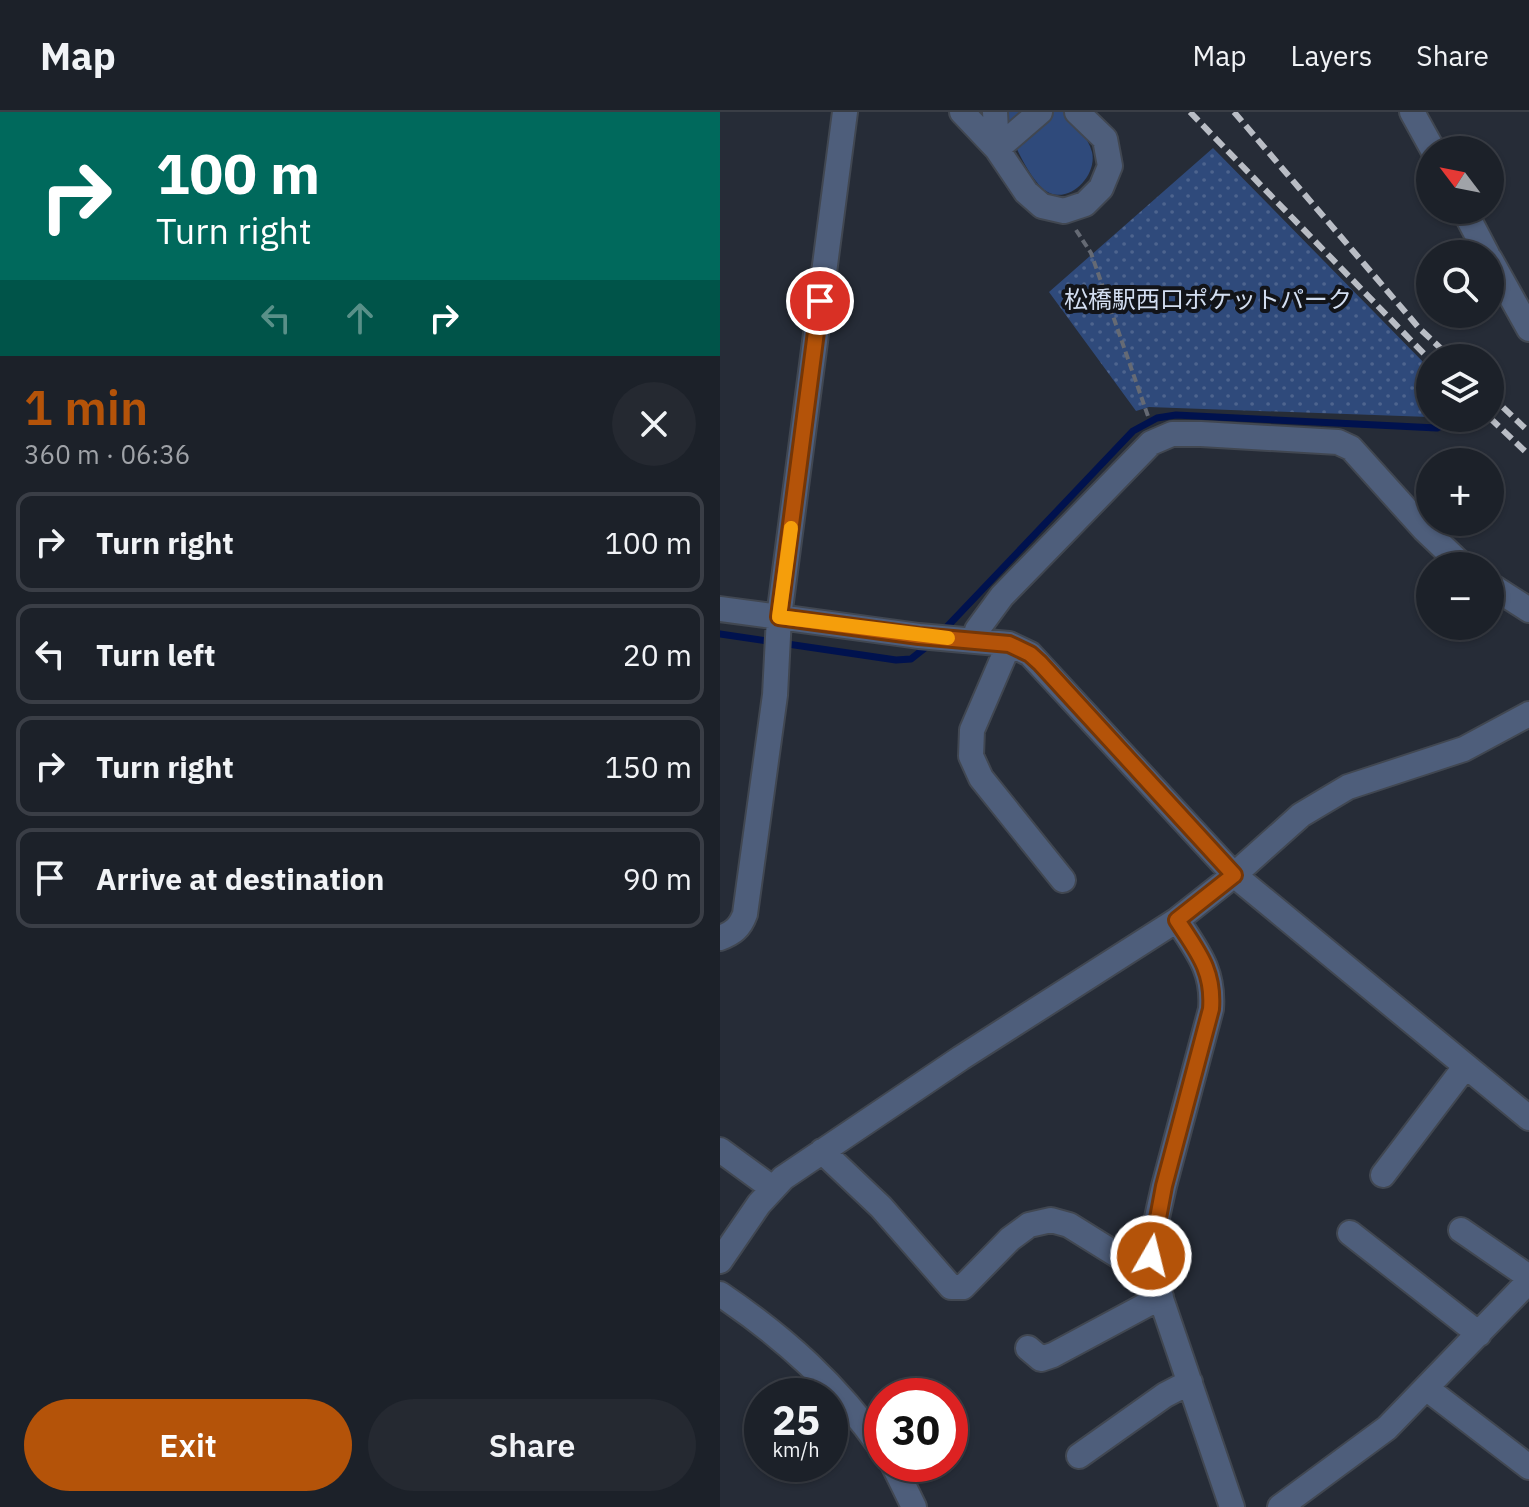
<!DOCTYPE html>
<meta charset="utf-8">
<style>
body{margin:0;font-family:"IBM Plex Sans","Noto Sans JP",sans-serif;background:#252931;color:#f1f3f6;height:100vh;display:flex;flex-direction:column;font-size:30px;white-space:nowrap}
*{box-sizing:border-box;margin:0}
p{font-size:26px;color:#a0a3a8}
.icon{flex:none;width:44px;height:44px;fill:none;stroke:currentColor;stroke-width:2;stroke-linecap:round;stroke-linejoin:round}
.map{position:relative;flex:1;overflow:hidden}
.drawer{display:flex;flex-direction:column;background:#1c2129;width:720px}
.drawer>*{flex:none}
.banner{background:#00695c;color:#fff;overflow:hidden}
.needle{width:52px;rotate:302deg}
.tools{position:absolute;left:696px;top:24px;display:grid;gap:16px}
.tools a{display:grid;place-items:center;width:88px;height:88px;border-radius:50%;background:#1c2129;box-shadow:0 2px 6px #0004,0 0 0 2px #3a3e46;font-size:40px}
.speed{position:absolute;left:24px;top:1266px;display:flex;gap:16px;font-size:40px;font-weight:700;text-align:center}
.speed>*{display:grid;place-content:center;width:104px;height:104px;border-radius:50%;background:#1c2129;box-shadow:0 2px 6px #0004,0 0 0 2px #3a3e46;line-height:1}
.speed small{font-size:20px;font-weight:400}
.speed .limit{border:12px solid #d22;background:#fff;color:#111}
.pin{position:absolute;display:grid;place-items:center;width:68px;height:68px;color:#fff;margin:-34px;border:4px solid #fff;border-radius:50%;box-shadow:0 2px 8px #0007}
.me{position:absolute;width:88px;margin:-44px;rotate:8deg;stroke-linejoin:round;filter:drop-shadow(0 0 6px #0008)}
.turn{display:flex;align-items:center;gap:28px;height:168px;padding:0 24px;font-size:36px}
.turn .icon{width:104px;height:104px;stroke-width:2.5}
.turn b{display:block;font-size:56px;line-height:68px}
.lanes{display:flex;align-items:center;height:76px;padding:0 24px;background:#0003;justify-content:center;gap:40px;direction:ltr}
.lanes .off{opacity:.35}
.round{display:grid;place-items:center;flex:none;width:84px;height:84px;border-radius:42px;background:#252931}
.summary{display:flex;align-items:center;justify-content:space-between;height:136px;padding:0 24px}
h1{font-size:48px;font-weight:600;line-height:60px;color:#b45309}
.action{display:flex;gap:16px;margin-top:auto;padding:16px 24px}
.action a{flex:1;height:92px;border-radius:48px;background:#b45309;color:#fff;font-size:32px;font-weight:600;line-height:92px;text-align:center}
.action a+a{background:#252931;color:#f1f3f6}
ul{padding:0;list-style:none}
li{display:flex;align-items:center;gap:24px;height:100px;margin:0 16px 12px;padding:0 8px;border:4px solid #3a3e46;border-radius:16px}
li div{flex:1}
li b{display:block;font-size:30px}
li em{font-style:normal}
header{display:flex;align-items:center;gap:48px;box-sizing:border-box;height:112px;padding:0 40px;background:#1c2129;border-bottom:2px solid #3a3e46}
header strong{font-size:38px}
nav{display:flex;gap:44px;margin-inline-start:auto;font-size:28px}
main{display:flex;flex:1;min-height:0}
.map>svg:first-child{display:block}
</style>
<header>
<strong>Map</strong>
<nav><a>Map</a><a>Layers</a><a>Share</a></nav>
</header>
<main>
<section class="drawer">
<div class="banner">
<div class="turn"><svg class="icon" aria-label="right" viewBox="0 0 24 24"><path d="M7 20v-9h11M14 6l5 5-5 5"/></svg><div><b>100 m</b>Turn right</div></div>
<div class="lanes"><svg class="icon off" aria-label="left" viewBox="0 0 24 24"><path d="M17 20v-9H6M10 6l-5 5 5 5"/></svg><svg class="icon off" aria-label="ahead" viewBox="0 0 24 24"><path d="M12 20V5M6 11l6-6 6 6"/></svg><svg class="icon" aria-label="right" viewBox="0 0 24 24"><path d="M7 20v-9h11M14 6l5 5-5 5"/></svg></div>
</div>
<div class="summary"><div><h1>1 min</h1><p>360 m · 06:36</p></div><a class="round"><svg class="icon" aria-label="close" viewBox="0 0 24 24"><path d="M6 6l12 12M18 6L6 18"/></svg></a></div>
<ul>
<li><svg class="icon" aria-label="right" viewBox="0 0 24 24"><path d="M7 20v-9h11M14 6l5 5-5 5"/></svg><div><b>Turn right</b></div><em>100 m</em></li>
<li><svg class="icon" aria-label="left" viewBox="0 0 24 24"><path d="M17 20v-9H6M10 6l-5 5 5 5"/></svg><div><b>Turn left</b></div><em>20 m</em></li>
<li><svg class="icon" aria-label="right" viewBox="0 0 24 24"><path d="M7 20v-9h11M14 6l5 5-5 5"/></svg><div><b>Turn right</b></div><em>150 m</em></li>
<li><svg class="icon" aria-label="arrive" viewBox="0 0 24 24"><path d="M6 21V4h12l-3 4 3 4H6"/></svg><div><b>Arrive at destination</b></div><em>90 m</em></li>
</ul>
<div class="action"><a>Exit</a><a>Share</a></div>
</section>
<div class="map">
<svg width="809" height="1395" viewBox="0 0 809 1395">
<defs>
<pattern id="park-dots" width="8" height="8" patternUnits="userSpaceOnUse" patternTransform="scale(2)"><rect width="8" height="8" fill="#2f4a7b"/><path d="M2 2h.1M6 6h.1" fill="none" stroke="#4d648e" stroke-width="1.8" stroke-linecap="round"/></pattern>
</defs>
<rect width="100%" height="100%" fill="#262c37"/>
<path fill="#2f4a7b" d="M283,0h61c10,12 24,24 28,40 6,25 -27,57 -50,36 -16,-15 -34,-55 -39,-76z"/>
<path fill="url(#park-dots)" d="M493,36l217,221v48l-281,-10 -13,4 -87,-119z"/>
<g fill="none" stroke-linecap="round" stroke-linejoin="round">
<path stroke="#00124e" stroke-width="7" d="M222,520l191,-201 24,-13 19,-3 261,13 14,-7
M0,522l176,26 15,-1 19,-15"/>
<g stroke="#414751" stroke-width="28">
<path id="minor" d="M242,0l35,37 29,43 16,14 22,5 21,-7 16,-16 9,-22 -5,-27 -28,-27
M275,0l2,37
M692,0l21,38
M277,37l43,-37
M744,98l23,44
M770,147l39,70
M770,473l39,25
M0,497l199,27 90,8 21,10 204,221 295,243
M255,528l2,-10 25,-34 149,-153 21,-9h29l137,8 13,6 73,81 39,37
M289,532l-37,86 -1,26 10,22 82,102
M457,808c20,31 37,50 34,89l-47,177 -12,54 2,38 78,229
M0,826c13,-5 20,-10 25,-24l30,-219 4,-78 66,-505
M0,1038l52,38
M102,1039l59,56 70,80h12l47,-48 19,-14 22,-5 18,5 85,53
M663,1063l82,-108
M741,1118l68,47
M630,1121l129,101
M0,1149l39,-57 24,-26 178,-120 216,-138 57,-45 67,-60 47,-28 116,-38 65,-35
M0,1182c65,44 117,91 162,155
M308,1236l13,11 12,-4 108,-58
M706,1276l103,79
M359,1344l86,-61 25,-13
M173,1352l21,43
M560,1395l107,-79 142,-147"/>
</g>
<path stroke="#656a74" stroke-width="4" stroke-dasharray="8 4" stroke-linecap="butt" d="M356,118l15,23 58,166"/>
<use href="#minor" stroke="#4e5e7b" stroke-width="24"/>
<path stroke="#b9bdc5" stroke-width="6" stroke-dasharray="12 6" stroke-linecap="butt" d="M470,0l240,248
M514,0l185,216 32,30
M770,283l39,37
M770,306l39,37"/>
</g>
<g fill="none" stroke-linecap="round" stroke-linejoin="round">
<g stroke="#753606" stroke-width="20">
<path id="route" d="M100,189l-41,316 140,19 90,8 21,10 10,9 194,212 -57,45c20,31 37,50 34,89l-47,177 -13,70"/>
</g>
<use href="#route" stroke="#b45309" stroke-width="14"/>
<path stroke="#f59e0b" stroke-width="14" d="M71,416l-12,89 169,21"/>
</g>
<g text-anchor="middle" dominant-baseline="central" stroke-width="8" stroke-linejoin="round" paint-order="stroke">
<g font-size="24" fill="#d3def1" stroke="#121419">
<text x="488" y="187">松橋駅西口ポケットパーク</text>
</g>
</g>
</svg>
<div class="tools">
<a><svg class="needle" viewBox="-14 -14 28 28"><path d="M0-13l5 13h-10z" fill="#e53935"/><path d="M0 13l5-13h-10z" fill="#a0a3a8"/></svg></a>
<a><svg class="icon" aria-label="search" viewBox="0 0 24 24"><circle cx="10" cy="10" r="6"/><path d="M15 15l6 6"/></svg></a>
<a><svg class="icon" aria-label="layers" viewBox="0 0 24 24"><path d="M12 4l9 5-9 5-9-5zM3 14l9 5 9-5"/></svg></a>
<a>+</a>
<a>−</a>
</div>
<div class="speed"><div>25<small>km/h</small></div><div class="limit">30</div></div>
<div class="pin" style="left:100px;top:189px;background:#d93025"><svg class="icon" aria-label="arrive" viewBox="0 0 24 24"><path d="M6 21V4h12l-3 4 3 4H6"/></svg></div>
<svg class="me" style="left:431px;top:1144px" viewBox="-20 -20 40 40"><circle r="17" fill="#b45309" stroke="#fff" stroke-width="3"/><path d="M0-11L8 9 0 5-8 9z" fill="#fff"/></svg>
</div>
</main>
